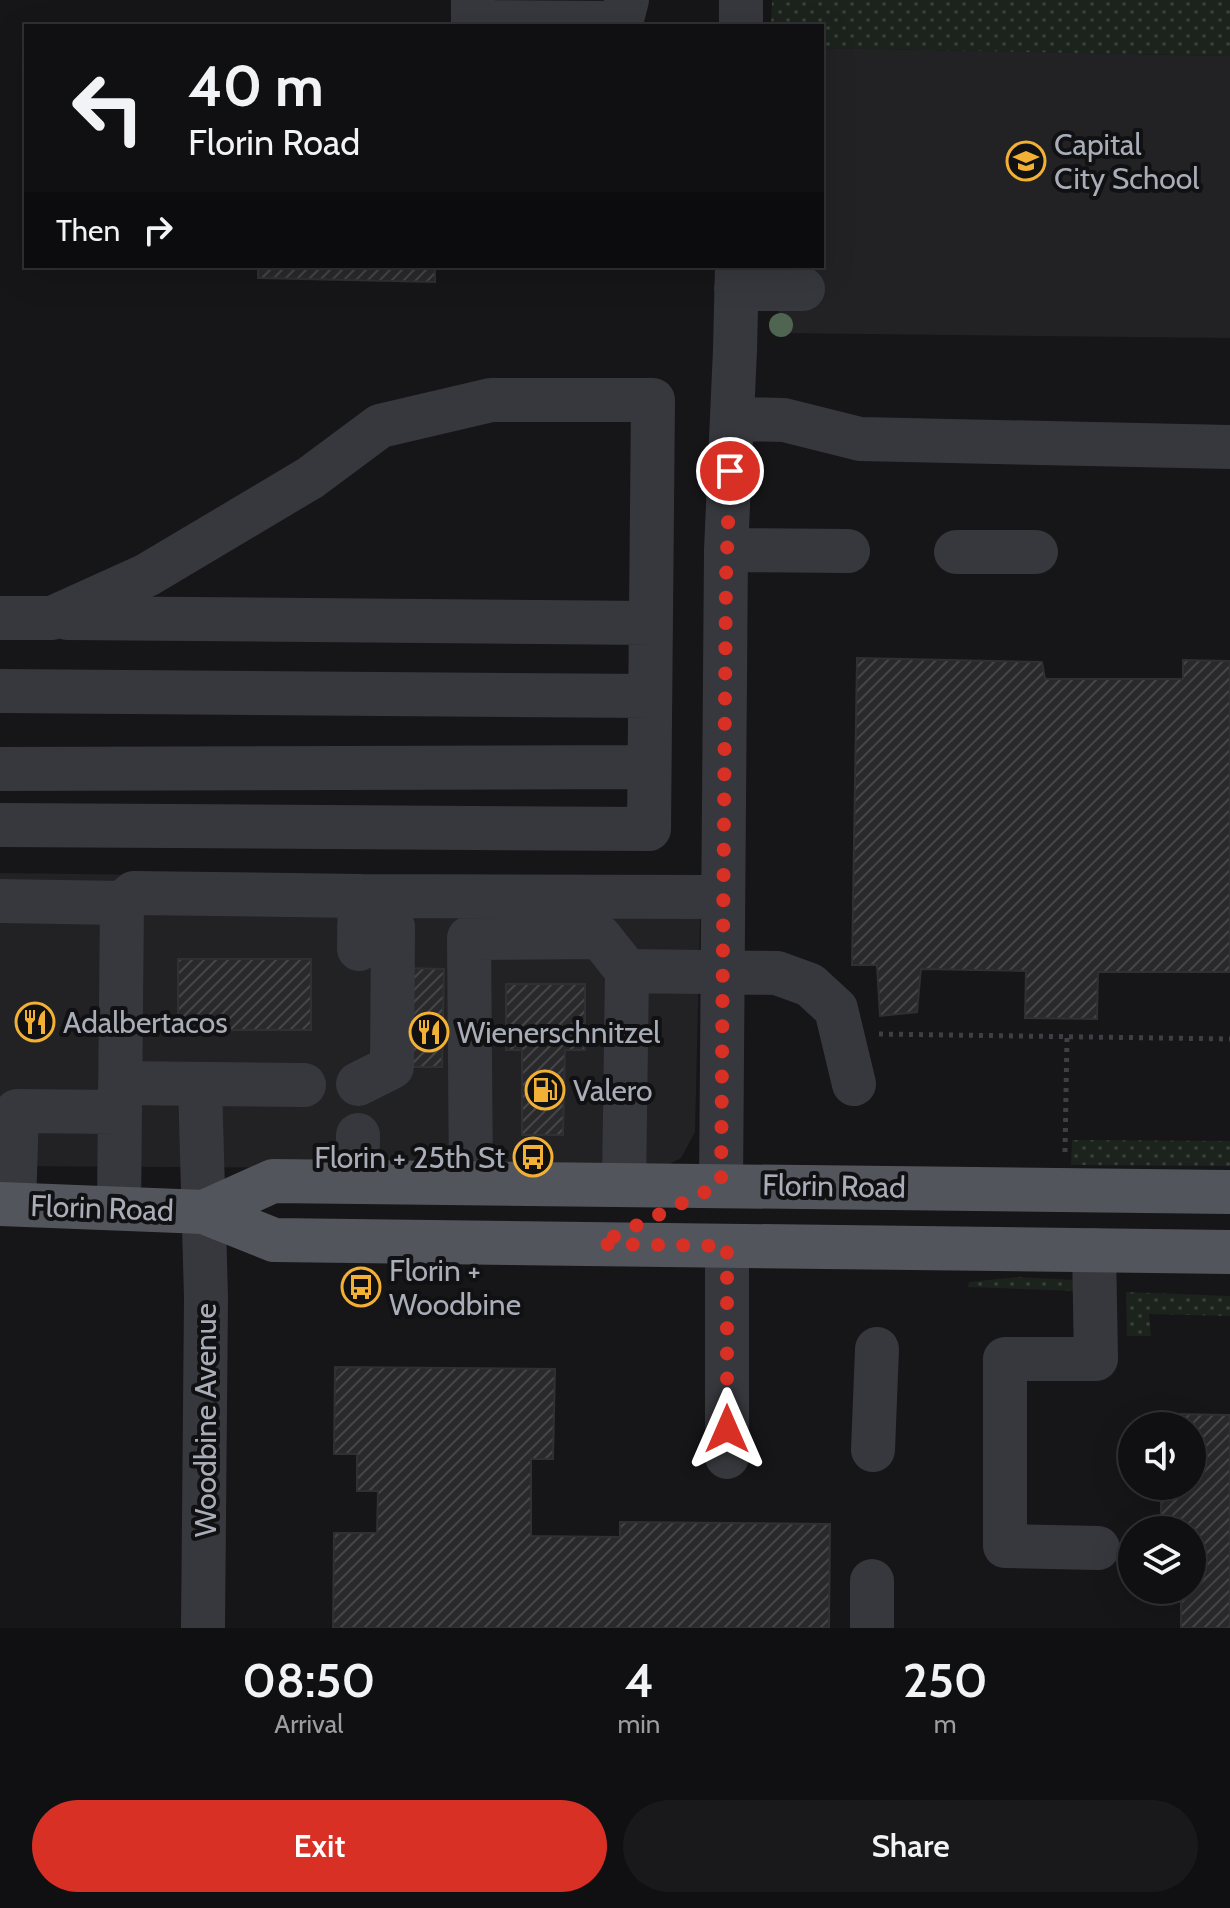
<!DOCTYPE html>
<style>
body{margin:0;font-family:Cabin,sans-serif;background:#19191b;color:#f1f3f6;height:100vh;display:flex;flex-direction:column;font-size:30px;white-space:nowrap}
*{box-sizing:border-box;margin:0}
p{font-size:26px;color:#9c9d9f}
.icon{flex:none;width:44px;height:44px;fill:none;stroke:currentColor;stroke-width:2;stroke-linecap:round;stroke-linejoin:round}
.map{position:relative;height:1628px;overflow:hidden}
.sheet{display:flex;flex-direction:column;background:#101012;flex:1}
.sheet>*{flex:none}
.banner{position:absolute;left:24px;top:24px;width:800px;height:244px;border-radius:0px;box-shadow:0 8px 32px #0002,0 0 0 2px #303032;background:#101012;color:#f1f3f6;overflow:hidden}
.controls{position:absolute;left:1118px;top:1412px;display:grid;gap:16px}
.controls a{display:grid;place-items:center;width:88px;height:88px;border-radius:50%;background:#101012;box-shadow:0 8px 32px #0002,0 0 0 2px #303032;font-size:40px}
.pin{position:absolute;display:grid;place-items:center;width:68px;height:68px;color:#fff;margin:-34px;border:4px solid #fff;border-radius:50%;box-shadow:0 2px 8px #0007}
.me{position:absolute;width:88px;margin:-44px;rotate:0deg;stroke-linejoin:round;filter:drop-shadow(0 0 6px #0008)}
.turn{display:flex;align-items:center;gap:28px;height:168px;padding:0 32px;font-size:36px}
.turn .icon{width:104px;height:104px;stroke-width:2.5}
.turn b{display:block;font-size:56px;line-height:68px}
.then{display:flex;align-items:center;height:76px;padding:0 32px;background:#0003;gap:16px;font-size:30px}
.eta{display:flex;justify-content:space-evenly;align-items:center;height:136px;text-align:center}
.eta b{font-size:48px;font-weight:600;line-height:56px}
.cta{display:flex;gap:16px;margin-top:auto;padding:16px 32px}
.cta a{flex:1;height:92px;border-radius:48px;background:#d93025;color:#fff;font-size:32px;font-weight:600;line-height:92px;text-align:center}
.cta a+a{background:#19191b;color:#f1f3f6}
.map>svg:first-child{display:block}
</style>
<div class="map">
<svg width="1230" height="1628" viewBox="0 0 1230 1628">
<defs>
<pattern id="grass-dots" width="8" height="8" patternUnits="userSpaceOnUse" patternTransform="scale(2)"><rect width="8" height="8" fill="#1c231d"/><path d="M2 2h.1M6 6h.1" fill="none" stroke="#3a403c" stroke-width="1.8" stroke-linecap="round"/></pattern>
<pattern id="building-hatch" width="6" height="6" patternUnits="userSpaceOnUse" patternTransform="scale(2)"><rect width="6" height="6" fill="#29292c"/><path d="M-1 1l2-2M0 6l6-6M5 7l2-2" fill="none" stroke="#454548"/></pattern>
</defs>
<rect width="100%" height="100%" fill="#161618"/>
<path fill="#222225" d="M822,48l408,8v282l-452,-5 3,-67h41z
M0,873l701,9 -6,250 -14,26 -23,12 -658,-4z"/>
<path fill="url(#grass-dots)" d="M772,0h458v56l-408,-8v-22h-51z
M1072,1140l158,1v25l-159,-1z
M1017,1277l57,3 3,11 -109,-4 1,-5z
M1126,1292l104,4v20l-81,-2 2,22h-24z"/>
<path fill="url(#building-hatch)" stroke="#303034" stroke-width="2" d="M258,266h177v16l-177,-4z
M857,658l185,4 3,17h138v-19l47,1v311h-132l-1,47 -72,-1 1,-47 -105,-2 -4,43 -37,4 -3,-51h-25z
M178,959h133v71h-133z
M404,968l40,1 -2,98h-40z
M506,984h79v66h-20l-2,85h-41v-85h-16z
M335,1367l220,2 -2,90h-22v77l89,1v-15l210,2 -1,104h-496l1,-95h43l1,-42h-21v-37h-23z
M1178,1414l52,1v213h-49v-38h11v-60h-31v-33h16v-11h15v-60h-15z"/>
<g fill="none" stroke-linecap="round" stroke-linejoin="round">
<path stroke="#3d3f44" stroke-width="5" stroke-dasharray="4 6" stroke-linecap="butt" d="M879,1034l351,5
M1065,1152l2,-115"/>
<path stroke="#37383d" stroke-width="44" d="M473,0v22l148,1 6,-23
M741,26v-26
M736,289h67
M732,419l52,1 76,19 370,8
M726,550l122,1
M956,552h80
M0,618h52l95,-43 163,-97 70,-52 111,-26h162l-4,429 -649,-4
M67,618l584,5
M0,691l650,5
M0,769l649,-2
M0,901l122,2 12,-10 226,3
M359,949l1,-53 363,1
M120,1083l184,2
M200,1084l6,213 -3,331
M358,1084l34,-17 1,-140 -34,1
M357,1181l1,-46
M471,1183l-2,-245 131,-1 27,34
M624,1184l3,-213 150,2 33,12 26,24 18,75
M721,1184l5,-634 9,-200 2,-84
M14,1204l3,-93 103,1
M119,1208l3,-305
M1094,1250l2,109h-91v187l93,2
M873,1450l4,-101
M727,1457v-211
M872,1628v-47"/>
<path stroke="#53555c" stroke-width="44" d="M0,1204l204,8 70,28 956,12
M204,1212l69,-31 957,11"/>
</g>
<circle fill="#506452" cx="781" cy="325" r="12"/>
<g fill="none" stroke-linecap="round" stroke-linejoin="round">
<path stroke="#d93025" stroke-width="14" stroke-dasharray="0 25.2" d="M727,1429v-183l-128,-2 122,-60 5,-606 4,-107"/>
</g>
<defs>
<g id="school-ring" transform="scale(2)"><circle r="9.5" fill="#111113" stroke="#f2b134" stroke-width="1.5"/><path d="M0-5L7-2L0 1L-7-2ZM-4 1L0 2.5L4 1V4Q0 6-4 4Z" fill="#f2b134"/></g>
<g id="restaurant-ring" transform="scale(2)"><circle r="9.5" fill="#111113" stroke="#f2b134" stroke-width="1.5"/><path d="M-5-6h1v4h1v-4h1v4h1v-4h1v5L-1.5 .5V6h-2V.5L-5-1ZM5-6V6H3V1.5H1.5Q1.5-4 5-6Z" fill="#f2b134"/></g>
<g id="fuel-ring" transform="scale(2)"><circle r="9.5" fill="#111113" stroke="#f2b134" stroke-width="1.5"/><path d="M-5.5-6h7V0h2V4h1.3V-2.5L3-4.5l.8-.8L6-3V5H2.5V1h-1V6h-7ZM-4.2-4.7v3.2H.2V-4.7Z" fill="#f2b134"/></g>
<g id="bus-ring" transform="scale(2)"><circle r="9.5" fill="#111113" stroke="#f2b134" stroke-width="1.5"/><path d="M-5-6H5V4H4V6H2V4H-2V6H-4V4H-5ZM-3.5-4V0h7V-4ZM-3.5 1.2v1.5H-2V1.2ZM2 1.2v1.5H3.5V1.2Z" fill="#f2b134"/></g>
</defs>
<g fill-rule="evenodd">
<use href="#school-ring" x="1026" y="161"/>
<use href="#restaurant-ring" x="35" y="1022"/>
<use href="#restaurant-ring" x="429" y="1032"/>
<use href="#fuel-ring" x="545" y="1090"/>
<use href="#bus-ring" x="533" y="1157"/>
<use href="#bus-ring" x="361" y="1287"/>
</g>
<g text-anchor="middle" dominant-baseline="central" stroke-width="8" stroke-linejoin="round" paint-order="stroke">
<g font-size="30" fill="#a8adb8" stroke="#111113" text-anchor="start">
<text x="1054" y="144">Capital<tspan x="1054" dy="34">City School</tspan></text>
<text x="63" y="1022">Adalbertacos</text>
<text x="457" y="1032">Wienerschnitzel</text>
<text x="573" y="1090">Valero</text>
<text x="505" y="1157" text-anchor="end">Florin + 25th St</text>
<text x="389" y="1270">Florin +<tspan x="389" dy="34">Woodbine</tspan></text>
</g>
<g font-size="30" fill="#a8adb8" stroke="#111113">
<text transform="translate(834 1186) rotate(1)">Florin Road</text>
<text transform="translate(102 1208) rotate(2)">Florin Road</text>
<text transform="translate(205 1420) rotate(-90)">Woodbine Avenue</text>
</g>
</g>
</svg>
<div class="controls">
<a><svg class="icon" aria-label="sound" viewBox="0 0 24 24"><path d="M4 9h4l5-4v14l-5-4H4zM17 9q2 3 0 6"/></svg></a>
<a><svg class="icon" aria-label="layers" viewBox="0 0 24 24"><path d="M12 4l9 5-9 5-9-5zM3 14l9 5 9-5"/></svg></a>
</div>
<div class="pin" style="left:730px;top:471px;background:#d93025"><svg class="icon" aria-label="arrive" viewBox="0 0 24 24"><path d="M6 21V4h12l-3 4 3 4H6"/></svg></div>
<svg class="me" style="left:727px;top:1429px" viewBox="-20 -20 40 40"><path d="M0-17L14 15 0 8-14 15z" fill="#d93025" stroke="#fff" stroke-width="4"/></svg>
<div class="banner">
<div class="turn"><svg class="icon" aria-label="left" viewBox="0 0 24 24"><path d="M17 20v-9H6M10 6l-5 5 5 5"/></svg><div><b>40 m</b>Florin Road</div></div>
<div class="then">Then<svg class="icon" aria-label="right" viewBox="0 0 24 24"><path d="M7 20v-9h11M14 6l5 5-5 5"/></svg></div>
</div>
</div>
<section class="sheet">
<div class="eta">
<div><b>08:50</b><p>Arrival</p></div>
<div><b>4</b><p>min</p></div>
<div><b>250</b><p>m</p></div>
</div>
<div class="cta"><a>Exit</a><a>Share</a></div>
</section>
